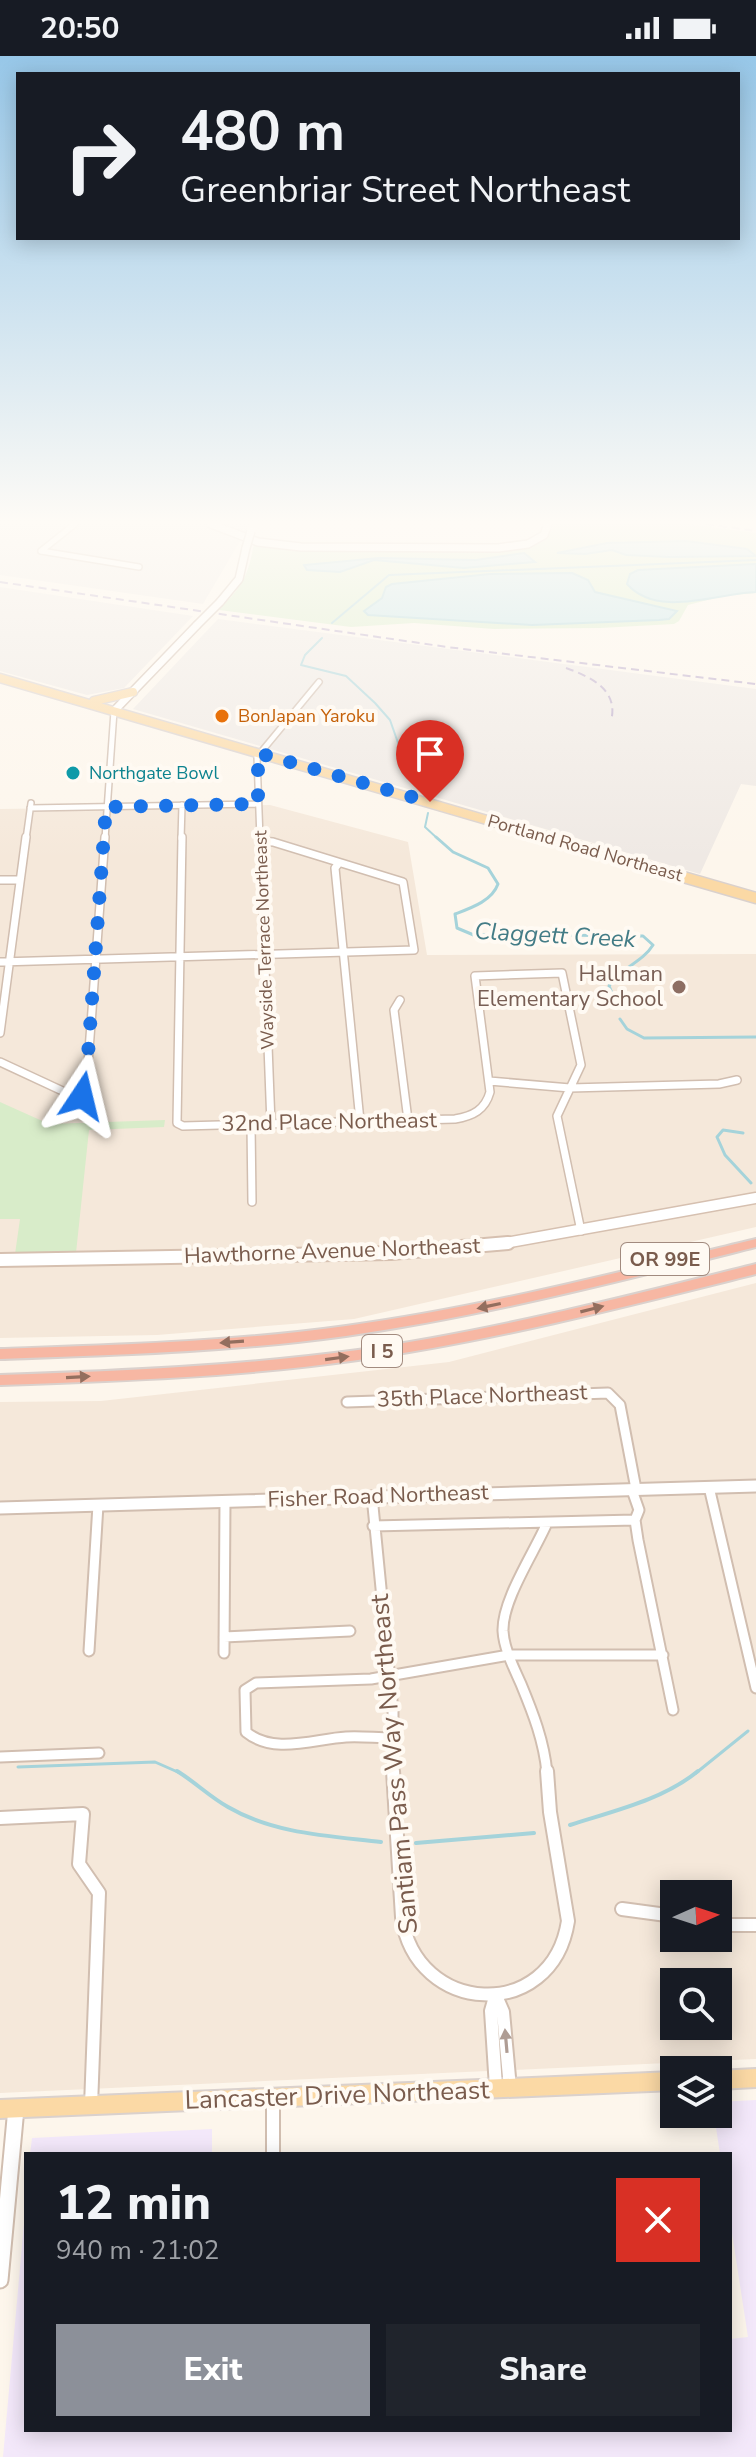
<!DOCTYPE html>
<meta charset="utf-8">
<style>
body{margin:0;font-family:"Nunito Sans",sans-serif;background:#20242c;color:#f1f3f6;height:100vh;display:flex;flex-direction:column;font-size:30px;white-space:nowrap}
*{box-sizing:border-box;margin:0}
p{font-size:26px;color:#9ea1a6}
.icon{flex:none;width:44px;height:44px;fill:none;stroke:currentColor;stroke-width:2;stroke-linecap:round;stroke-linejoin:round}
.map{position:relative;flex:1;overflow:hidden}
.details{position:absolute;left:24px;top:2096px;width:708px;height:280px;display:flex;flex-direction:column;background:#171b24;border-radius:0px;box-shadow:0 4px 20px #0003}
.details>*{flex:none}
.top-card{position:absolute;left:16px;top:16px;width:724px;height:168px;border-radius:0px;box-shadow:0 4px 20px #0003;background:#171b24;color:#f1f3f6;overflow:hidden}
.needle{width:52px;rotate:87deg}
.controls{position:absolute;left:660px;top:1824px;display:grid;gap:16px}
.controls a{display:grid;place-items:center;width:72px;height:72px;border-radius:0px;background:#171b24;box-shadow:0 4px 20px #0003;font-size:40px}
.pin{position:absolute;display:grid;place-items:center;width:68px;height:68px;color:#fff;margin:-82px -34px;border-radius:50% 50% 50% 0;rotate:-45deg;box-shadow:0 0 8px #0007}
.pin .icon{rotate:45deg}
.me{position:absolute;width:88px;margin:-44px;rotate:10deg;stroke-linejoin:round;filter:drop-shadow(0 0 6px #0008)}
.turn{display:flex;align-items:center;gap:28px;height:168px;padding:0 32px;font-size:36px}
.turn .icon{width:104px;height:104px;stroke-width:2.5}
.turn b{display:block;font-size:56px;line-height:68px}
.round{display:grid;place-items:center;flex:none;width:84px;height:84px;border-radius:0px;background:#20242c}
.head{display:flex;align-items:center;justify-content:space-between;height:136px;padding:0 32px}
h1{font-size:48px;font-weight:800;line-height:60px}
.cta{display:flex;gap:16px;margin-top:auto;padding:16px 32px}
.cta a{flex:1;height:92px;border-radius:0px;background:#8c9099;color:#fff;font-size:32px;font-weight:800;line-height:92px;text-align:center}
.cta a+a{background:#20242c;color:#f1f3f6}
.status{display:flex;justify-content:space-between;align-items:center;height:56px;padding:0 40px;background:#171b24;direction:ltr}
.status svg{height:22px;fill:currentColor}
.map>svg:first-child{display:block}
</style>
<div class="status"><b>20:50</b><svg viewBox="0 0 49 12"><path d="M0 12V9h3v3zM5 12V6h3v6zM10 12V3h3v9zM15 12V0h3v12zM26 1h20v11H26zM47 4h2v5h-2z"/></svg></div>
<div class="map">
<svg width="756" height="2401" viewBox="0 0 756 2401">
<rect width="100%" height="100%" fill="#fdf6ec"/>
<path fill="#f5e8da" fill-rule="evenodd" d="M270,749l138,37 19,113 329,-1v273l-402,92 -197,16 -157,3v-529z
M756,1227v776l-756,34v-691l101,-1 348,-39zM674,1838h44v44h-44zM674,1926h44v44h-44z"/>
<path fill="#efe9e4" d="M0,468h250l-47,80 -203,-29z
M0,531l193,29 -69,72 -37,7 -87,-24z
M218,563l538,70v97l-15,-2 -41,90 -567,-165z"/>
<path fill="#f3e8fa" d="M756,2044v357h-753l23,-256v229h704v-91l18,-2 -18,-117v-66h-10l-6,-40h4v-12z
M212,2073v25h-182l2,-16z"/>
<path fill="#d8ecc9" d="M554,468h136l66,9v60l-33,3 -35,9 -9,16 -5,3 -74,4 -106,1 -80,-6 -63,4 -132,-17c24,-25 29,-33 35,-67l276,3 18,-8z
M0,1046l49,22 116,-4 -1,7 -75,3 -13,123 -61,1 5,-35h-20z"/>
<path fill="#bfe3e8" stroke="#a5d3da" stroke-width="2" d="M686,485l61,8 9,7 -87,1 -43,-2 -14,-5 -27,4 -28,-1 50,-10z
M524,497l11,9 -71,6 -90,-8 -34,12 -33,-2 -3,-5 75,-7 97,2z
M756,508v28c-39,1 -98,27 -129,-8l3,-10 8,-4z
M572,517l16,7 7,12 82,19 -8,8 -10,1 -127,5 -164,-10 -4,-4 18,-13 4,-11 6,-3 98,-10z"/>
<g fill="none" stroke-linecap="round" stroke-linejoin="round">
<path stroke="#a5d3da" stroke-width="2" d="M332,567l57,-48 367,-15
M322,582l-17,17 -4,10 45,11 29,27 15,17 20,57 11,13
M428,757l-3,14 13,12"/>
<path stroke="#a5d3da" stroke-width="3" d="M436,781l17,15 35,16 10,16c-6,17 -27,24 -43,30l2,14 19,8 46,-7 35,6 86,1 10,9c-11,18 -33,23 -44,41l7,16
M620,963l7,10 17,9 112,-1
M743,1077l-20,-3 -6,7 8,18 26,28
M18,1711l137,-5 25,11
M696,1717l52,-42"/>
<path stroke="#a5d3da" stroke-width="4" d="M177,1715c18,11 33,26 51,36 46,27 102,29 153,35
M570,1769c43,-14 93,-25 128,-54
M416,1787l118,-10"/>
<g stroke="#d1beb0" stroke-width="8">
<path id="minor-far3" d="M41,495l98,16
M41,495l34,-27
M30,752l228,-4
M26,783l5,-36
M105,783l9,-128
M181,783l1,-34
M260,783l-3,-82 62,-75"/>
</g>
<g stroke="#d1beb0" stroke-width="10">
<path id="minor-far2" d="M182,781l-5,286 6,3 272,-7c18,-3 30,-9 35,-27l-15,-116 87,-3 19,92 -24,51 24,115
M260,781l11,287
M339,807l-4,5 25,253
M0,824h20
M0,906l414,-12 -11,-68 -130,-40 -13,-1
M400,944l-6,10 14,110
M0,977l26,-196
M0,1006l69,32 16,2
M489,1025l81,7 149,-4 18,-4
M84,1061l21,-280
M251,1069l1,77"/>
</g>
<g stroke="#d1beb0" stroke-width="13">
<path id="minor-far1" d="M347,1346l261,-9 12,12 16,84
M709,1431l47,201
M632,1434l7,20 -4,10 3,20 35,170
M372,1440l21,215v62
M373,1470l262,-6
M224,1581l126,-6
M89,1595l9,-146
M224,1597l1,-152
M391,1682c-15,0 -30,-2 -45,-1 -32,2 -72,18 -100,-5l-1,-42 11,-7 115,-4 138,-24h154
M0,1701l99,-4
M547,1717c-3,-32 -14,-60 -26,-89 -7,-16 -17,-35 -18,-53 -1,-31 31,-78 44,-108"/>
</g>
<g stroke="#d1beb0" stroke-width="16">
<path id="minor" d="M393,1715l9,146c13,98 150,107 166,4l-18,-109 -3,-41
M0,1762l83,-4 -4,50 20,29 -8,213
M622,1853l52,7
M718,1869h38
M496,1940l7,16 7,76
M495,1941l-4,14 5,76
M273,2043v55"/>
</g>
<g stroke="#d1beb0" stroke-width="10">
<path id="tertiary-far2" d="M211,468l47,18 43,5 197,1 30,-4 16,-9 4,-11
M220,546l19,-23 7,-31
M114,655l83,-86"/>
</g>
<g stroke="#d1beb0" stroke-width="15">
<path id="tertiary-far1" d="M0,1452l756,-22"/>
</g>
<g stroke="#d1beb0" stroke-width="19">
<path id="tertiary" d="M0,2224l16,-172"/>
</g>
<g stroke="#d6c0b0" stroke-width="13">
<path id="secondary-far1" d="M494,1189l262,-47"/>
</g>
<g stroke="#d6c0b0" stroke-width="16">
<path id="secondary" d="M0,1204l391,-7 117,-10"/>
</g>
<g stroke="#dad1cd" stroke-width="11">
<path id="primary-far2" d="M0,622l552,161
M94,645l39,-9"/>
</g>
<g stroke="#dad1cd" stroke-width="13">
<path id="primary-far1" d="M545,781l211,61"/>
</g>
<g stroke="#dad1cd" stroke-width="22">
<path id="primary" d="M718,2024l38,-2
M0,2053l674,-28"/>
</g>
<g stroke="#dad1cd" stroke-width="4">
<path id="motorway" d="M756,1183v8c-136,34 -272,69 -410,89 -115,16 -231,19 -346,23v-10c115,-4 231,-7 346,-23 138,-19 274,-54 410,-87z
M756,1208v10c-132,33 -264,67 -398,86 -119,17 -239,21 -358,25v-10c119,-4 239,-9 358,-25 134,-19 266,-53 398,-86z"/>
</g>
<use href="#minor-far3" stroke="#fff" stroke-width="5"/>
<use href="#minor-far2" stroke="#fff" stroke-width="7"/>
<use href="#minor-far1" stroke="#fff" stroke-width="9"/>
<use href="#minor" stroke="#fff" stroke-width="12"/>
<use href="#tertiary-far2" stroke="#fff" stroke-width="7"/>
<use href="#tertiary-far1" stroke="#fff" stroke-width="11"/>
<use href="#tertiary" stroke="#fff" stroke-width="15"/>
<use href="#secondary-far1" stroke="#fff" stroke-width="10"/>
<use href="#secondary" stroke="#fff" stroke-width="12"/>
<use href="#primary-far2" stroke="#fbd9a5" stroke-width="8"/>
<use href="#primary-far1" stroke="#fbd9a5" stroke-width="10"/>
<use href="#primary" stroke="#fbd9a5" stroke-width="18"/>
<use href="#motorway" fill="#f7b7a3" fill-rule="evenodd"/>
<path stroke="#b9a8c9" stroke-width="2" stroke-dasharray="8 5" stroke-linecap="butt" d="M706,468l50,7
M0,526l447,65 309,37
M566,612c25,9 53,22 45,53"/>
<g stroke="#d1beb0" stroke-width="10" stroke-linecap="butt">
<path id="tertiary-bridge" d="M246,492l5,-17
M197,569l23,-23"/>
</g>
<use href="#tertiary-bridge" stroke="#fff" stroke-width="7"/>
</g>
<defs><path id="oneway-solid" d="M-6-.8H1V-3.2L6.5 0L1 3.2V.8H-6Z" transform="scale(2)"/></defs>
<g fill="#936e5e">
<use href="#oneway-solid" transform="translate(489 1250) rotate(168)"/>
<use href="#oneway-solid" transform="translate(592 1253) rotate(-14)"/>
<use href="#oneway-solid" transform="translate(232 1286) rotate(176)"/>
<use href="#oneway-solid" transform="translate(337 1302) rotate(-8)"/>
<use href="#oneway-solid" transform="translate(78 1321) rotate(-3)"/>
</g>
<use fill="#af9d94" href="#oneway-solid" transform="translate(506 1985) rotate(-95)"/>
<linearGradient id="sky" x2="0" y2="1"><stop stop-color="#97c7e8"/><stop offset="0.58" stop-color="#fefbf6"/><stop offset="1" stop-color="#fefbf6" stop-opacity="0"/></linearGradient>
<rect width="756" height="804" fill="url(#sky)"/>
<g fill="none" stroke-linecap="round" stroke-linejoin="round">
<path stroke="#1a73e8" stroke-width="14" stroke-dasharray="0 25.2" d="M82,1040h3l21,-289 152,-3v-51l172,49"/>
</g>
<circle fill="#e8710a" stroke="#fffaf3" stroke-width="3" cx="222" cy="660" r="8"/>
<circle fill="#0f9aa8" stroke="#fffaf3" stroke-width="3" cx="73" cy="717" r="8"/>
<circle fill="#8d6e63" stroke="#fffaf3" stroke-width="3" cx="679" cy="931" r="8"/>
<g text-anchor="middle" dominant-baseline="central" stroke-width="8" stroke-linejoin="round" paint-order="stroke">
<g font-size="18" fill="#c56008" stroke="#fffaf3" text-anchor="start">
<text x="238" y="660">BonJapan Yaroku</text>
</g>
<g font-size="18" fill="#0d838f" stroke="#fffaf3" text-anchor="start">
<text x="89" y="717">Northgate Bowl</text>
</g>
<g font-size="18" fill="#7a5c4d" stroke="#fffaf3">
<text transform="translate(585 792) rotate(16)">Portland Road Northeast</text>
<text transform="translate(264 884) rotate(-92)">Wayside Terrace Northeast</text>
</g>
<g fill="#fffaf3" stroke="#a28b7f" stroke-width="2">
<rect x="621" y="1187" width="88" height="32" rx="6"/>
<rect x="362" y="1279" width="40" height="32" rx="6"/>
</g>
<g font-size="20" font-weight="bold" fill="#7a5c4d">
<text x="665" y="1203">OR 99E</text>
<text x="382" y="1295">I 5</text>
</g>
<g font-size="22" fill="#785e54" stroke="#fffaf3" text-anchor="end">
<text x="663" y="918">Hallman<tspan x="663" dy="25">Elementary School</tspan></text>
</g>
<g font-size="22" fill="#7a5c4d" stroke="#fffaf3">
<text transform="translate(329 1066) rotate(-1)">32nd Place Northeast</text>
<text transform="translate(332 1195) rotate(-2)">Hawthorne Avenue Northeast</text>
<text transform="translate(482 1340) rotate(-2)">35th Place Northeast</text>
<text transform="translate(378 1440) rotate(-2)">Fisher Road Northeast</text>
</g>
<g font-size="24" font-style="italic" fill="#437c86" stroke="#fffaf3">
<text transform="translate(555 879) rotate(3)">Claggett Creek</text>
</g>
<g font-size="26" fill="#7a5c4d" stroke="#fffaf3">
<text transform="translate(394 1708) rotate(-95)">Santiam Pass Way Northeast</text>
<text transform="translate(337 2039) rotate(-2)">Lancaster Drive Northeast</text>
</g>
</g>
</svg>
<div class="controls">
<a><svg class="needle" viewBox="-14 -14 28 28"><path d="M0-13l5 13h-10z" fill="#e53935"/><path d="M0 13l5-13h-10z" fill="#9ea1a6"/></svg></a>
<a><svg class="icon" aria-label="search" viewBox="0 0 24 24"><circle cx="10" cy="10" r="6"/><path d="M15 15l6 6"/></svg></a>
<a><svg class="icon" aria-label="layers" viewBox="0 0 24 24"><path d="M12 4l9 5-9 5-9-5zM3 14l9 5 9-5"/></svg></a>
</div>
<div class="pin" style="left:430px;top:746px;background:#d93025"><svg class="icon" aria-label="arrive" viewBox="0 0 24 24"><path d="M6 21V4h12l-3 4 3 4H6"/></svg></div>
<svg class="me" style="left:82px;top:1040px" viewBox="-20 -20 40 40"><path d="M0-17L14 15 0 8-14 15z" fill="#1a73e8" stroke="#fff" stroke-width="4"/></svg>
<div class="top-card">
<div class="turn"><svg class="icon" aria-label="right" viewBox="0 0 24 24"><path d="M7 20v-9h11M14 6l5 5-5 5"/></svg><div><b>480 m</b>Greenbriar Street Northeast</div></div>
</div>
<section class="details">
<div class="head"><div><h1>12 min</h1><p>940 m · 21:02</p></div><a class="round" style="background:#d93025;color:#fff"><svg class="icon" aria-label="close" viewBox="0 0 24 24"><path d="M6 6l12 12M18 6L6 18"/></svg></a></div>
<div class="cta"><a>Exit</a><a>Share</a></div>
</section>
</div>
